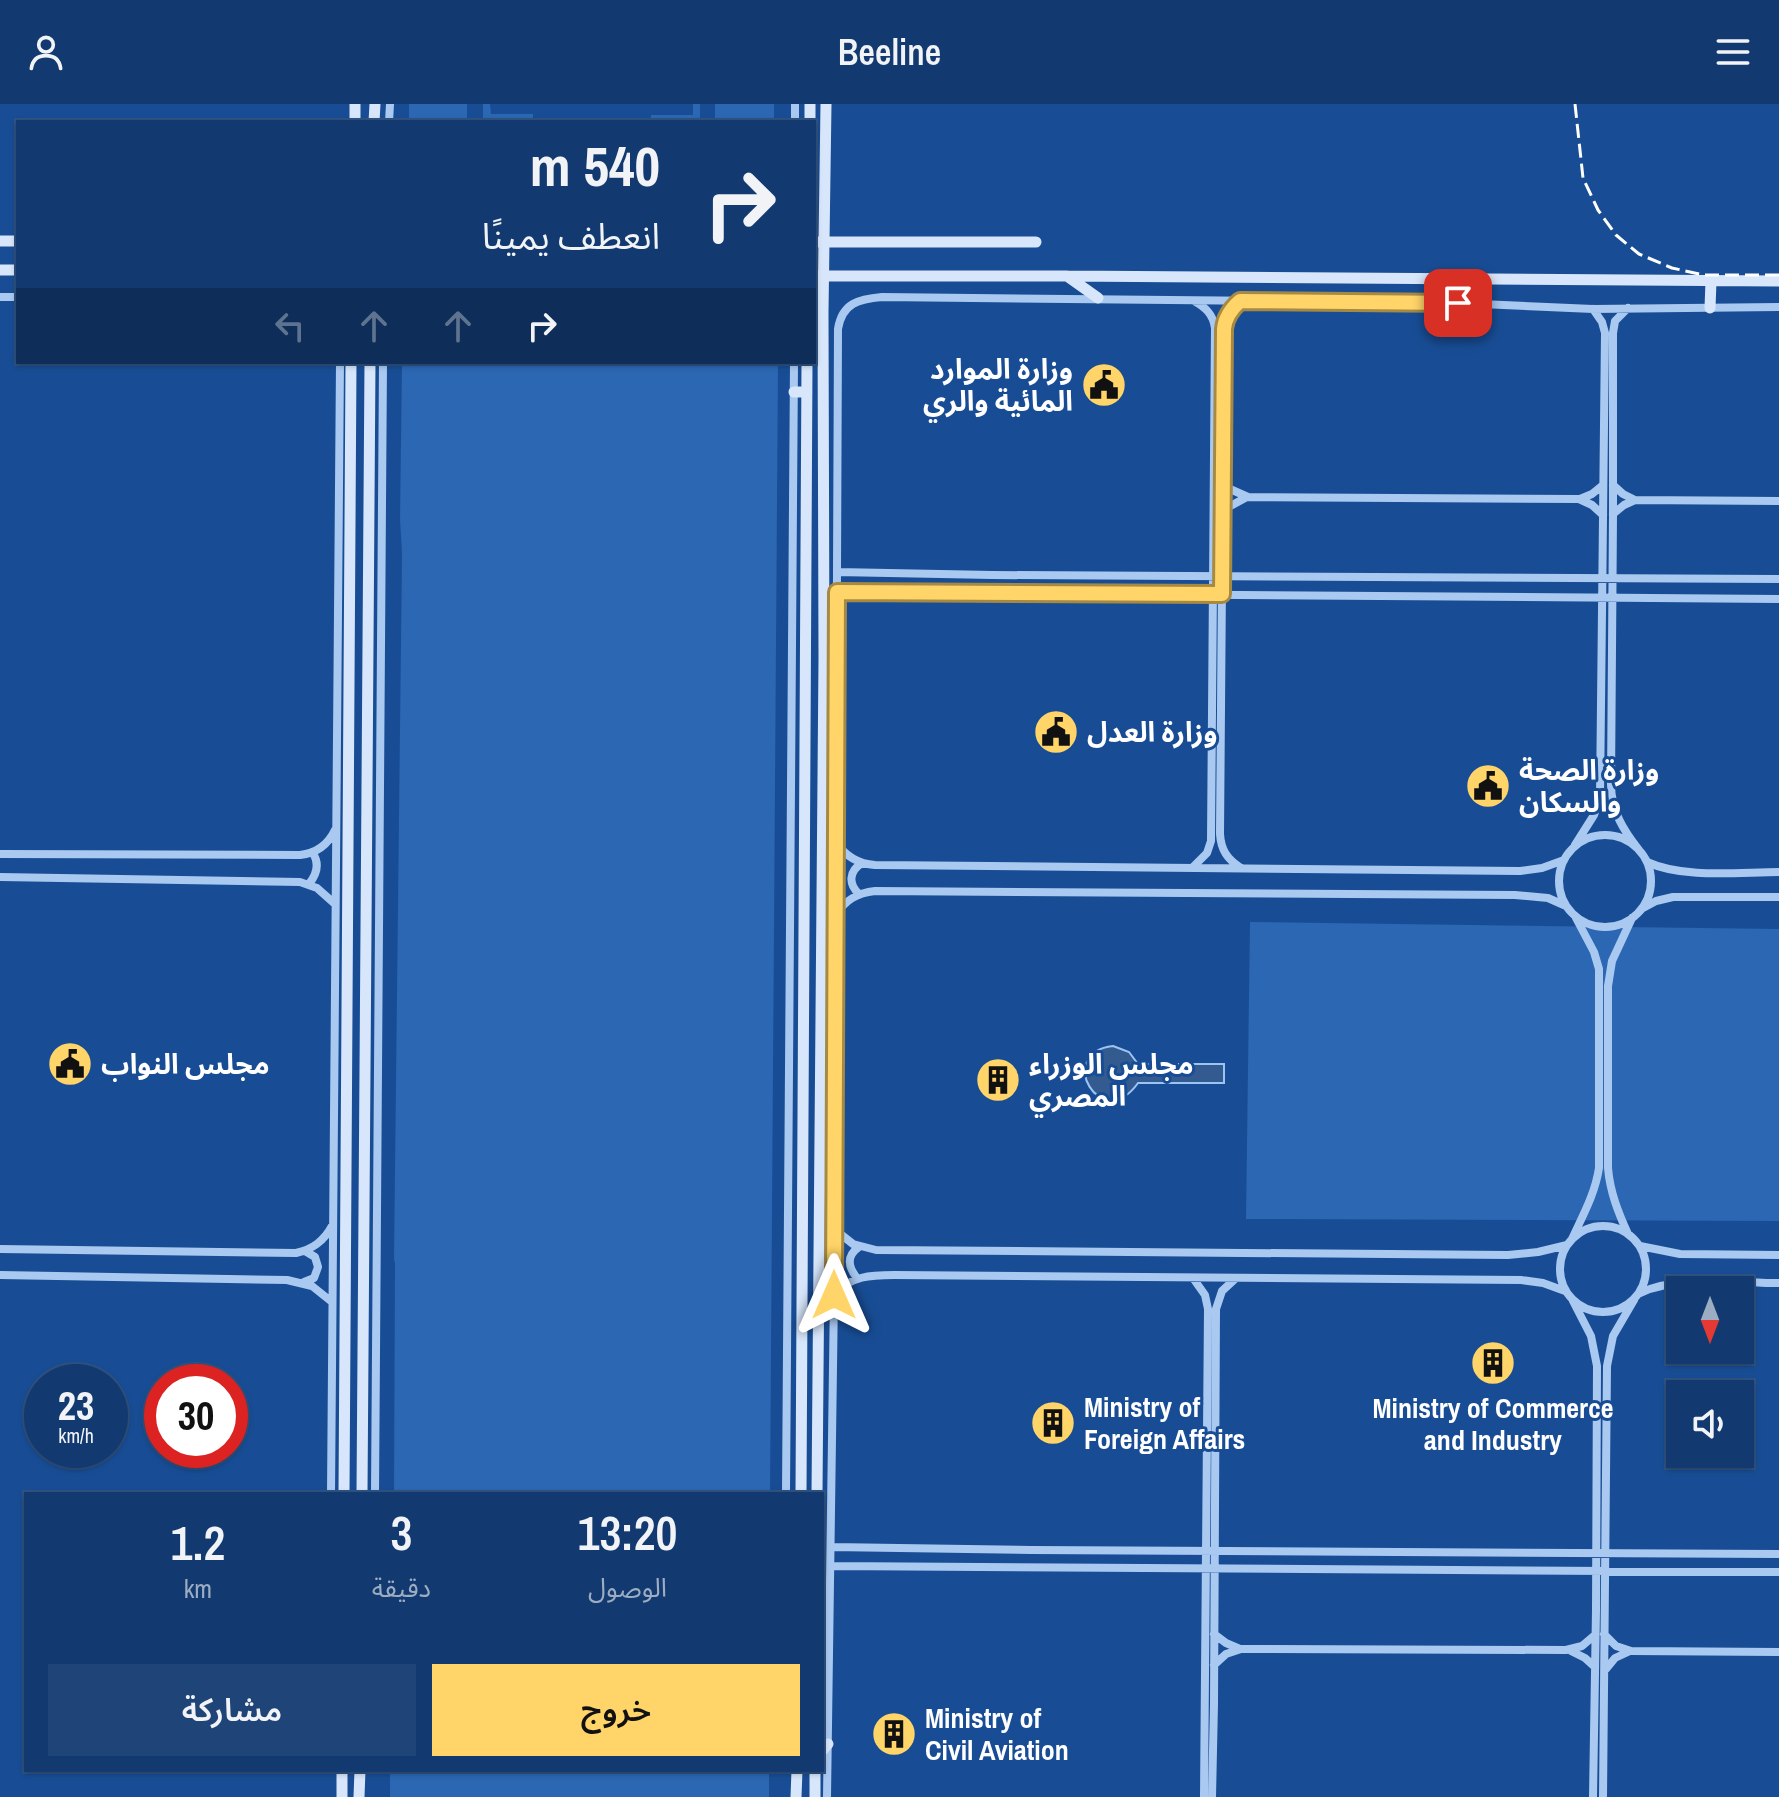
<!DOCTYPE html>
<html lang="ar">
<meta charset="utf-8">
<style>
body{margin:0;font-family:"Archivo Narrow","Noto Sans Arabic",sans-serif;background:#1f4578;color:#f1f3f6;direction:rtl;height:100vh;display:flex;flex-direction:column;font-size:30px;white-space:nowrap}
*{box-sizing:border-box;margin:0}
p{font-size:26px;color:#9cadc3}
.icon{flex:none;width:44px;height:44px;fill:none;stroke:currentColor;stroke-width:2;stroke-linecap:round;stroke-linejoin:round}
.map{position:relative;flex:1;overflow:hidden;direction:ltr}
.panel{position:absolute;left:24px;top:1388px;width:800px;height:280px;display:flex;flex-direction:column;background:#123a70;border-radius:0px;box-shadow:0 2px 6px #0004,0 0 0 2px #315483;direction:rtl}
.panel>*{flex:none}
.guide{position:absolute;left:16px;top:16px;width:800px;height:244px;border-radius:0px;box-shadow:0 2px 6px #0004,0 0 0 2px #315483;direction:rtl;background:#123a70;color:#f1f3f6;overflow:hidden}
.needle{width:52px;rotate:180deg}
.fabs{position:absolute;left:1666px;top:1172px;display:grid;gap:16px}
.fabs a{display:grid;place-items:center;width:88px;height:88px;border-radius:0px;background:#123a70;box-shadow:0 2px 6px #0004,0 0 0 2px #315483;font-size:40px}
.speed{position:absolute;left:24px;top:1260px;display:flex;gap:16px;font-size:40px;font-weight:700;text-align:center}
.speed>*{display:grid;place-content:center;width:104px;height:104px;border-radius:50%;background:#123a70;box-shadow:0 2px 6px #0004,0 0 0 2px #315483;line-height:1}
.speed small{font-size:20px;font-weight:400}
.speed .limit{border:12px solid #d22;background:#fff;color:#111}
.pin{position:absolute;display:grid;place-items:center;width:68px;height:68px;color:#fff;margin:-34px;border-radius:16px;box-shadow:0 4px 12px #0006}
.me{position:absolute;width:88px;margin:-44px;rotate:0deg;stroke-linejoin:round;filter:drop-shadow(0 0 6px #0008)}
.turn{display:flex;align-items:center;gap:28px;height:168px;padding:0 24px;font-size:36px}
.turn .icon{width:104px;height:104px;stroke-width:2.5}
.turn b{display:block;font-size:56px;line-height:68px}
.lanes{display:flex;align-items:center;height:76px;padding:0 24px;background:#0003;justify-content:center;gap:40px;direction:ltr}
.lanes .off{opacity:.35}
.eta{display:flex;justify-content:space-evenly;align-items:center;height:136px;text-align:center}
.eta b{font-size:48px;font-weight:600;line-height:56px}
.primary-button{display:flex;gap:16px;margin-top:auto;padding:16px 24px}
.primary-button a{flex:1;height:92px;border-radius:0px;background:#ffd468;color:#111;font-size:32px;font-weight:600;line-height:92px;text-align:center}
.primary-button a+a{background:#1f4578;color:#f1f3f6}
header{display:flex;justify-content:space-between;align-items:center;height:104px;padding:0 24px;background:#123a70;font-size:36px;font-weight:600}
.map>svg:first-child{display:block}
</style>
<header><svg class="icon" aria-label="menu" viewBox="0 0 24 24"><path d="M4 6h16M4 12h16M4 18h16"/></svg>Beeline<svg class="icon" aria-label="person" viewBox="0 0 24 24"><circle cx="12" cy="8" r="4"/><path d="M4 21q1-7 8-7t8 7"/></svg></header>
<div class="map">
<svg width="1779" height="1693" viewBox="0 0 1779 1693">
<rect width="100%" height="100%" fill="#184d95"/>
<path fill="#2b67b3" d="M409,0h58v17h-58z
M483,0h7l1,10h42v8l-50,-1z
M693,0h7v18h-49v-7h42z
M715,0h59v18l-59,-1z
M402,258h376l-8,1132h-376l1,-231 -1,-4 8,-705 -2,-35z
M1250,818l529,7v292l-533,-2z
M390,1666h379v27h-379z"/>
<path fill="#345b8f" stroke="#9bc3f3" stroke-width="2" d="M1113,942l16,6 9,12h86v19h-86c-37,52 -84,-30 -25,-37z"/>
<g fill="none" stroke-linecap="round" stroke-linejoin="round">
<path stroke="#a9c9f1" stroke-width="8" d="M795,0v18
M389,18l1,-18
M0,193h18
M1240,197l-13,16 -3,12 -4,505c1,16 7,25 21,34
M1628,204l-13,13 -2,12v181l-2,270c0,26 12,46 28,66
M1223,379l7,6 18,8 331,2 13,6 11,10
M1613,381l10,9 12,6
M1580,395l12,-5 11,-9
M1223,406l24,-13
M1613,410l11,-9 11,-5 144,1
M837,468l155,3 787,4
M837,488l942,7
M1559 777a46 46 0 1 1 92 0a46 46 0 1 1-92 0Z
M836,738c10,15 22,22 39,23l645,6 22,-3 22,-8
M1575,741l19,-30 6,-18 5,-464 -3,-11 -9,-13
M0,750l300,1c17,-2 28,-10 35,-25
M1647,758c37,17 92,10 132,10
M1193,763l14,-14 4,-12 4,-513c-2,-14 -10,-21 -21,-27
M0,773l300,5 17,6 18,16
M309,780c8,-10 11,-21 3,-32
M859,790c-11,-10 -10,-23 3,-31
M1643,804l13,-7 17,-4h106
M836,811c9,-15 21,-22 39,-24l640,4 33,3 18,8
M1560 1165a43 43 0 1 1 86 0a43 43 0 1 1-86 0Z
M834,1125l19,15 23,6 632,5 30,-3 29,-7
M1628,1130c-10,-22 -18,-42 -20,-66v-182l4,-25 20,-43
M1572,1135c11,-24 23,-45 27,-71v-199l-5,-17 -18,-34
M1640,1142l40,8 99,1
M0,1145l296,4c17,-4 28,-12 36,-27
M0,1171l287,5 25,6 20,16
M857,1174c-9,-11 -11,-22 2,-31
M1193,1174l12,17 3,14 -4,488
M304,1178l10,-4 4,-11 -3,-10 -10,-6
M1640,1189c39,-18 96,-10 139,-10
M834,1190c18,-18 36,-19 60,-19l627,5 22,3 22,8
M1573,1197l18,35 6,30 -1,244 -3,187
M331,1390l9,-1132
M375,1390l8,-1132
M786,1390l8,-1132
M831,1443l200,3 748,4
M831,1462l948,6
M1214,1530l12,9 14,6
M1604,1530l12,12 15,5 148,1
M1571,1547l14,7 10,9
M1214,1561l12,-11 15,-5 325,1 16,-4 13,-11
M1606,1565l9,-11 15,-7
M827,1693l7,-502 4,-966c4,-26 21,-30 44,-32l576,6 135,6 186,-2
M1212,1693l2,-93 2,-395 6,-18 14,-13
M1603,1693l4,-431 6,-30 21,-36"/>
<path stroke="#d7e6fb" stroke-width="11" d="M810,0v18
M355,18v-18
M374,18l1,-18
M0,137h18
M814,138h222
M0,166h18
M814,172h253l712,5
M1067,172l31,22
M1710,204l1,-27
M794,288h13
M344,1390l7,-1132
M362,1390l8,-1132
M801,1390l6,-1132
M817,1390l7,-835 -1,-347 3,-208
M822,1647l6,-7
M815,1666v27
M342,1693v-27
M359,1693l1,-27
M796,1693l1,-27"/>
<path stroke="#fff" stroke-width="3" stroke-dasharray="14 6" stroke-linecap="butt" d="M1575,0l8,74 15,32 18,25 23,19 33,14 32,7h75"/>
</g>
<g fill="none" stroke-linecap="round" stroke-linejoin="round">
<g stroke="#a68a44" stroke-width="20">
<path id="route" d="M834,1191l3,-703 385,2 2,-265c1,-12 7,-20 16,-28l218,2"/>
</g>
<use href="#route" stroke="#ffd468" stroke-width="14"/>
</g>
<defs>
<g id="civic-disc" transform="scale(2.3)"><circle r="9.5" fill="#ffd468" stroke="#184d95"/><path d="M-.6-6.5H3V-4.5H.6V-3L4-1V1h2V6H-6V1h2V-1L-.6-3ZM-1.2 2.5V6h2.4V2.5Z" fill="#111"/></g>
<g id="building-disc" transform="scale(2.3)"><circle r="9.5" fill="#ffd468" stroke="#184d95"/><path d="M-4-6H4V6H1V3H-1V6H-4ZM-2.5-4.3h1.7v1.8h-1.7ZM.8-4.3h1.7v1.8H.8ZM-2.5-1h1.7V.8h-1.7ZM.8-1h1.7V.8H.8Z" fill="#111"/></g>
</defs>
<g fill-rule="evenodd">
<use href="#civic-disc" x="1104" y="281"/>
<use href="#civic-disc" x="1056" y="628"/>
<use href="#civic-disc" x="1488" y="682"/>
<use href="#civic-disc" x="70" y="960"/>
<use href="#building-disc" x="998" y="976"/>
<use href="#building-disc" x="1493" y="1259"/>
<use href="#building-disc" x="1053" y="1319"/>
<use href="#building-disc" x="894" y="1630"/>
</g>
<g text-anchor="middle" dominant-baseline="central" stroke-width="6" stroke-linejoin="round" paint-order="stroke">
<g font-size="28" font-weight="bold" fill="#fff" stroke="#184d95" text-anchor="start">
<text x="1073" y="265" text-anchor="end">وزارة الموارد<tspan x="1073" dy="32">المائية والري</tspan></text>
<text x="1087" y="628">وزارة العدل</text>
<text x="1519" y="666">وزارة الصحة<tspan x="1519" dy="32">والسكان</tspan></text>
<text x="101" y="960">مجلس النواب</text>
<text x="1029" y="960">مجلس الوزراء<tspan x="1029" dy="32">المصري</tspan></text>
<text x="1084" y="1303">Ministry of<tspan x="1084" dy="32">Foreign Affairs</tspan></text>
<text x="1493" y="1304" text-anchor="middle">Ministry of Commerce<tspan x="1493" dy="32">and Industry</tspan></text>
<text x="925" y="1614">Ministry of<tspan x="925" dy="32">Civil Aviation</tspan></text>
</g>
</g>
</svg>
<div class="fabs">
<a><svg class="needle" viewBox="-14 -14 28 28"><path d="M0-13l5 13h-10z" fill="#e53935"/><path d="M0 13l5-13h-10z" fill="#9cadc3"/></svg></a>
<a><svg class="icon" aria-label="sound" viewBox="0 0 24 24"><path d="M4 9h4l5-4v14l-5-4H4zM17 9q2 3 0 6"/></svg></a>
</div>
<div class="speed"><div>23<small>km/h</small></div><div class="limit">30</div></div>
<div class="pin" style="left:1458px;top:199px;background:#d93025"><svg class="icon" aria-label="arrive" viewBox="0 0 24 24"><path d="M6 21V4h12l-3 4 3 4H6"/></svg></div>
<svg class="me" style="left:834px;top:1191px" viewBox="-20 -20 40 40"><path d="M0-17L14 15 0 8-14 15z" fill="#ffd468" stroke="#fff" stroke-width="4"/></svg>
<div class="guide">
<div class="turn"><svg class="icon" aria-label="right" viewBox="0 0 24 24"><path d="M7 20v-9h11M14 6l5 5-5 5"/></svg><div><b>540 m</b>انعطف يمينًا</div></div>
<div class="lanes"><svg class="icon off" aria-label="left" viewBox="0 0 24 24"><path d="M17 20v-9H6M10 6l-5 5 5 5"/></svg><svg class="icon off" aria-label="ahead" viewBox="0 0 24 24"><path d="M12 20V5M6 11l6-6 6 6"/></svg><svg class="icon off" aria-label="ahead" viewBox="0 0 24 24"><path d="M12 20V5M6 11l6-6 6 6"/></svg><svg class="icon" aria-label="right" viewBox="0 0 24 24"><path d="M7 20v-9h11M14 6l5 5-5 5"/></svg></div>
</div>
<section class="panel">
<div class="eta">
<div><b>13:20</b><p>الوصول</p></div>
<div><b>3</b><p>دقيقة</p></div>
<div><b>1.2</b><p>km</p></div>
</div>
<div class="primary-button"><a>خروج</a><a>مشاركة</a></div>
</section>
</div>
